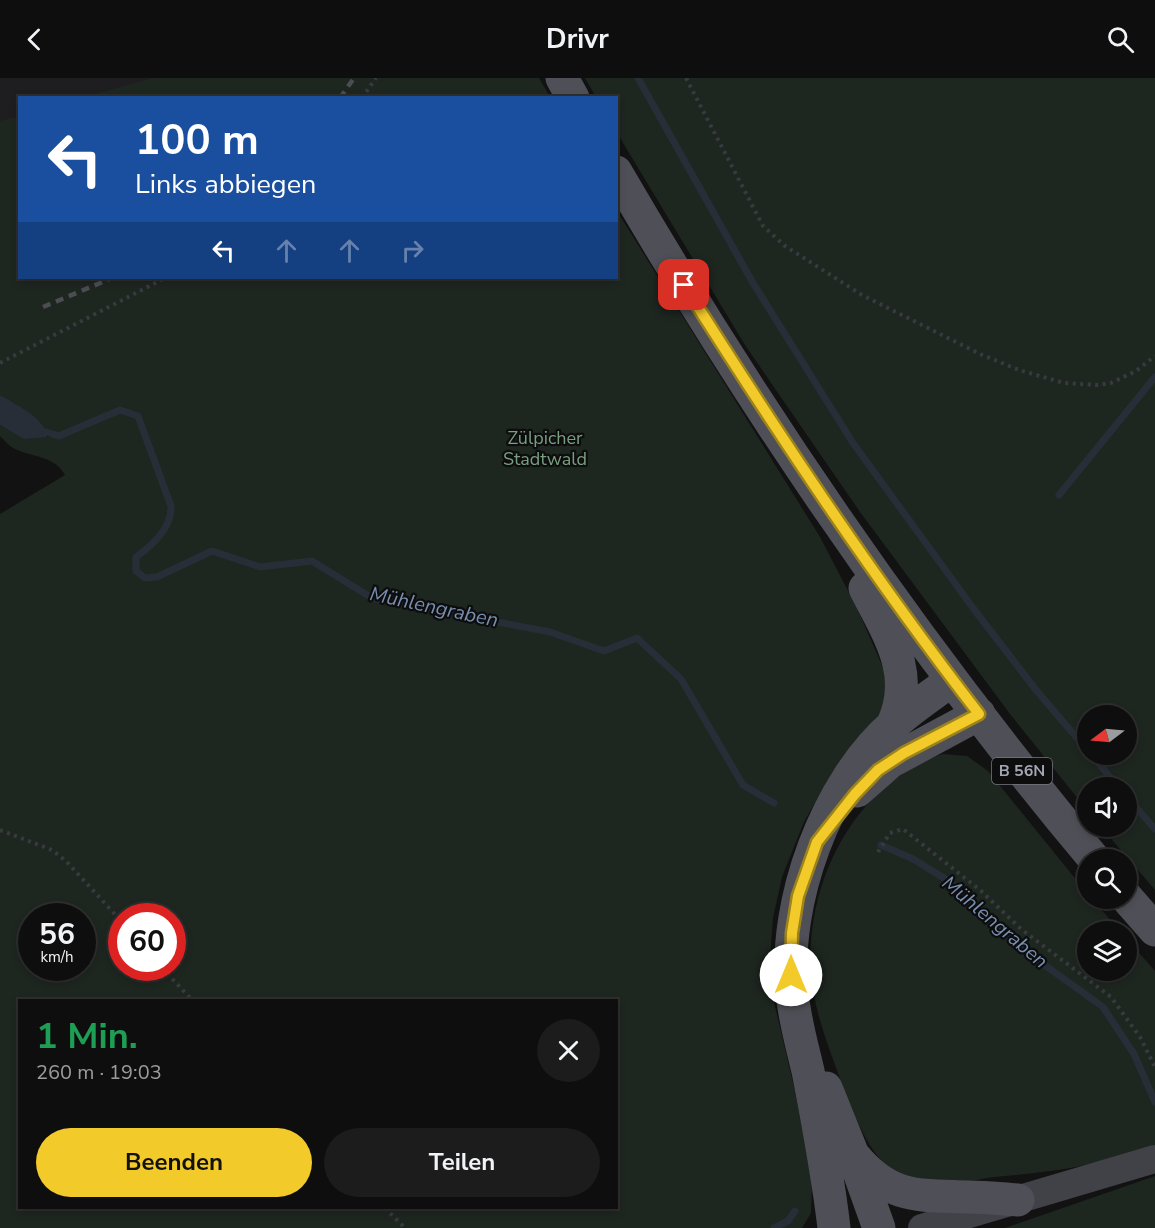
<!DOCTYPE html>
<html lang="de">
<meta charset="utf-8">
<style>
body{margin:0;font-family:"Nunito Sans",sans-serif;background:#1c1c1c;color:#f1f3f6;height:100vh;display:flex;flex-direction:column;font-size:22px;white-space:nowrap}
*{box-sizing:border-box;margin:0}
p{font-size:20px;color:#9b9c9e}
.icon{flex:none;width:33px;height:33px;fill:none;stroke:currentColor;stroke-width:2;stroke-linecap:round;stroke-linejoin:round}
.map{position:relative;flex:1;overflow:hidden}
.panel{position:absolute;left:18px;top:921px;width:600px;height:210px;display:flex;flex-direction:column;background:#0e0e0e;border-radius:0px;box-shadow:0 3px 9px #0003,0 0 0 2px #2e2e2e}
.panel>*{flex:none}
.hud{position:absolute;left:18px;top:18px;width:600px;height:183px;border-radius:0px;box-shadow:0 3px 9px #0003,0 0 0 2px #2e2e2e;background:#1a4fa0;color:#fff;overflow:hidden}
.needle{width:39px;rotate:254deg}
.buttons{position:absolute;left:1077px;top:627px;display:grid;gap:12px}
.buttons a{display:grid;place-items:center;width:60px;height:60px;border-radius:50%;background:#0e0e0e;box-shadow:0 3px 9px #0003,0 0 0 2px #2e2e2e;font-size:30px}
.speed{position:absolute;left:18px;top:825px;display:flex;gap:12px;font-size:30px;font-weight:700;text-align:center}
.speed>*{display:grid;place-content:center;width:78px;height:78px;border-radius:50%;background:#0e0e0e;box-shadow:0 3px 9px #0003,0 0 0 2px #2e2e2e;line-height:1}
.speed small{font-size:15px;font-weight:400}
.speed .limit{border:9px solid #d22;background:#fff;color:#111}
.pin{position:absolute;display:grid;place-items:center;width:51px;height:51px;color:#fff;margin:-26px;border-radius:12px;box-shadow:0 3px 9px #0006}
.me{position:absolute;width:66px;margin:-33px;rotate:0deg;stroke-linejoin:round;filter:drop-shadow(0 0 4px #0008)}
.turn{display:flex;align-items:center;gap:21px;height:126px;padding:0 18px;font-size:27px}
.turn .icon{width:78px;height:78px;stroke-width:2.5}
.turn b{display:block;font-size:42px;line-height:51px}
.lanes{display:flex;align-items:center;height:57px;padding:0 18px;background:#0003;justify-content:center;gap:30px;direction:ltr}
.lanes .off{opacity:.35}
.round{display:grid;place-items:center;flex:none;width:63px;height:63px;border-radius:32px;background:#1c1c1c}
.summary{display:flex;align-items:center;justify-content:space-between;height:102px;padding:0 18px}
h1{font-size:36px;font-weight:700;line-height:45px;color:#1e9e55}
.primary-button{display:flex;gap:12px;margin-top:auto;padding:12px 18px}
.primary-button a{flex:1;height:69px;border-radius:36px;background:#f2ca2a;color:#111;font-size:24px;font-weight:700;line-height:69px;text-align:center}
.primary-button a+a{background:#1c1c1c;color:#f1f3f6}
header{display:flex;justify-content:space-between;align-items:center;height:78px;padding:0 18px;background:#0e0e0e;font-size:27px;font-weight:700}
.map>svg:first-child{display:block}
</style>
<header><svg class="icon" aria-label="back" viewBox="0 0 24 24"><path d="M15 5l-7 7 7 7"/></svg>Drivr<svg class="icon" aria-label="search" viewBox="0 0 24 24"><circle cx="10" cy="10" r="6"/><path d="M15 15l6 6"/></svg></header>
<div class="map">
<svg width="1155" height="1150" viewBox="0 0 1155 1150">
<rect width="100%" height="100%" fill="#121213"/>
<path fill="#1e1e20" d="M0,0h369l-14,19 -335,1v180l-20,78z"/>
<path fill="#1e2620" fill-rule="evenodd" d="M153,0h386l11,19h-466z
M585,0h570v812l-54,-63 25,-1v-38h-38l-1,22 -77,-96 -150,-202 -115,-167 -128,-212 -1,-35 -20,-1zM1088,638h38v38h-38z
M19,38l1,162h596l1,-67 203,326 37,71 27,62 2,25 -5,23 -65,83 -12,21 -22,55 -9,41 -3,41 3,39 21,89 18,93 -1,33 -9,15h-802v-714l65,-39c-10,-19 -33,-18 -50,-26 -6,-3 -10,-8 -15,-13v-11c15,10 38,14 56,11l-9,-2c-5,-17 -32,-30 -47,-39v-274zM32,838h50v52h-50zM122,838h50v52h-50zM20,922h596v208h-596z
M942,676l25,2 21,15 99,122 1,5 4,1 28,32 -32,1v38h38l1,-31 28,32v174c-22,6 -43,14 -65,19 -34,8 -69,10 -103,14 -17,3 -37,9 -54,8 -9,-1 -24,-4 -31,-8 -33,-20 -46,-60 -60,-94 -11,-31 -24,-62 -29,-95 -14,-94 36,-203 129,-235z
M1155,1098v52h-150z"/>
<path fill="#282e37" d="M0,317c15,9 46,23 47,42l-23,2 -24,-14z"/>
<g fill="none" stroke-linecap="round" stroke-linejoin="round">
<path stroke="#282e37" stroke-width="7" d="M638,0l115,205 100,160 120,165 63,82 52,61
M39,352l20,6 61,-26 18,6 33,90c1,22 -18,39 -35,51v14l9,7 12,-1 55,-26 48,16 52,-6 60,37 178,34 54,19 33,-13 44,41 62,106 31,18
M1059,417l96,-118
M1091,676l28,34
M1126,718l29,33
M881,767l32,14 31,19 25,20 45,45 89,64 31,47 21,48
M774,1150l14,-7 7,-10"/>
<path stroke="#393a3f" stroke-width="4" stroke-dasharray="3 4.5" stroke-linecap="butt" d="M686,0l77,148 22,20 77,49 118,59 39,16 45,13 33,2 14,-2 25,-12 19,-15
M362,20l14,-20
M0,285l165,-85
M0,752l52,20 15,12 55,60
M878,774l12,-19 13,-4 77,61 41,39 90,68 29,40 15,30
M162,890l30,32
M385,1130l20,20"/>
<path stroke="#414148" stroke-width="28" d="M922,1150l233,-69"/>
<path stroke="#4f4f57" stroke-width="33" d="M562,0l11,20
M616,94c141,242 299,473 479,688
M865,510c23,46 51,85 28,136
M857,713l33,-29 89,-48
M1126,819l29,33
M826,1010l27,67 26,73
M855,1079c36,43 65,38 115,40 16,0 32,2 48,3
M834,1150c-6,-53 -16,-105 -26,-157 -6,-26 -14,-53 -16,-80 -9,-89 34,-208 102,-267 18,-16 39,-30 58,-44"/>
<path stroke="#4c4c53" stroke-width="4.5" stroke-dasharray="8 6" stroke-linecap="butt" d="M340,20l14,-20
M43,229l69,-29"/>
</g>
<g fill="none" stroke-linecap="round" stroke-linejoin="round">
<g stroke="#9d831b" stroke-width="15">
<path id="route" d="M684,207c93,147 188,291 295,429l-75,39 -26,17 -23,24 -38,48 -19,54 -6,37 -1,42"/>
</g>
<use href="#route" stroke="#f2ca2a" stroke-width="10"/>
</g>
<g text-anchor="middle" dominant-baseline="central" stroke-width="4.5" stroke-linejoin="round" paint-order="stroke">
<rect fill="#0d0d0e" stroke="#767882" stroke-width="1.5" x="992" y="680" width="60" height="26" rx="4.5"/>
<g font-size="16" font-weight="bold" fill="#a3a6b4">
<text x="1022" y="693">B 56N</text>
</g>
<g font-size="18" fill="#799f81" stroke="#0d0d0e">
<text x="545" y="360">Zülpicher<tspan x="545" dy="21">Stadtwald</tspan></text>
</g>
<g font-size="20" font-style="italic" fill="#798fb0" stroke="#0d0d0e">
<text transform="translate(434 529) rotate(12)">Mühlengraben</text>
<text transform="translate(995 844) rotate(40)">Mühlengraben</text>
</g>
</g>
</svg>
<div class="buttons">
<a><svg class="needle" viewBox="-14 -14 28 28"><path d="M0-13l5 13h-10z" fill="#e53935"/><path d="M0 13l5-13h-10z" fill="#9b9c9e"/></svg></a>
<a><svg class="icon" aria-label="sound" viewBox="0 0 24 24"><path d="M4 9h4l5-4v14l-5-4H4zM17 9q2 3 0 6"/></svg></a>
<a><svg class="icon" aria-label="search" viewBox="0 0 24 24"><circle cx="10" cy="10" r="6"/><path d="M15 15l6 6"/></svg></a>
<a><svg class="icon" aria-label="layers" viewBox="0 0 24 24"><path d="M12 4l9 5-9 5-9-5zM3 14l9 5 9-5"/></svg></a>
</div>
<div class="speed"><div>56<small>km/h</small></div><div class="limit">60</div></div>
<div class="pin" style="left:684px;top:207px;background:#d93025"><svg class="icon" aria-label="arrive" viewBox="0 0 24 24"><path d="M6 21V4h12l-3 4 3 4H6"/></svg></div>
<svg class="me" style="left:791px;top:897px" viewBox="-20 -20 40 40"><circle r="19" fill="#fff"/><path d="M0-13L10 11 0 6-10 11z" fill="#f2ca2a"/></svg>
<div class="hud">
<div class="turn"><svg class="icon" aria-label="left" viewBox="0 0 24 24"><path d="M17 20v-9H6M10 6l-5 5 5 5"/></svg><div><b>100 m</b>Links abbiegen</div></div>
<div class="lanes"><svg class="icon" aria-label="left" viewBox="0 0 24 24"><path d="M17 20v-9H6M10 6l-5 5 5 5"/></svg><svg class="icon off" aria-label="ahead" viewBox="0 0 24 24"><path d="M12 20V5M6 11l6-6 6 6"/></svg><svg class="icon off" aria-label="ahead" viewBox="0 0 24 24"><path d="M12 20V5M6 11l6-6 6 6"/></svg><svg class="icon off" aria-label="right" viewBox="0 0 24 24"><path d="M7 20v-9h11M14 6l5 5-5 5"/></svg></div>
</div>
<section class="panel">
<div class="summary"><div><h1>1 Min.</h1><p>260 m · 19:03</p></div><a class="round"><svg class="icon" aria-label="close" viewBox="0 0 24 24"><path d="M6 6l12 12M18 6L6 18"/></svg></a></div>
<div class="primary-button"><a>Beenden</a><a>Teilen</a></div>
</section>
</div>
